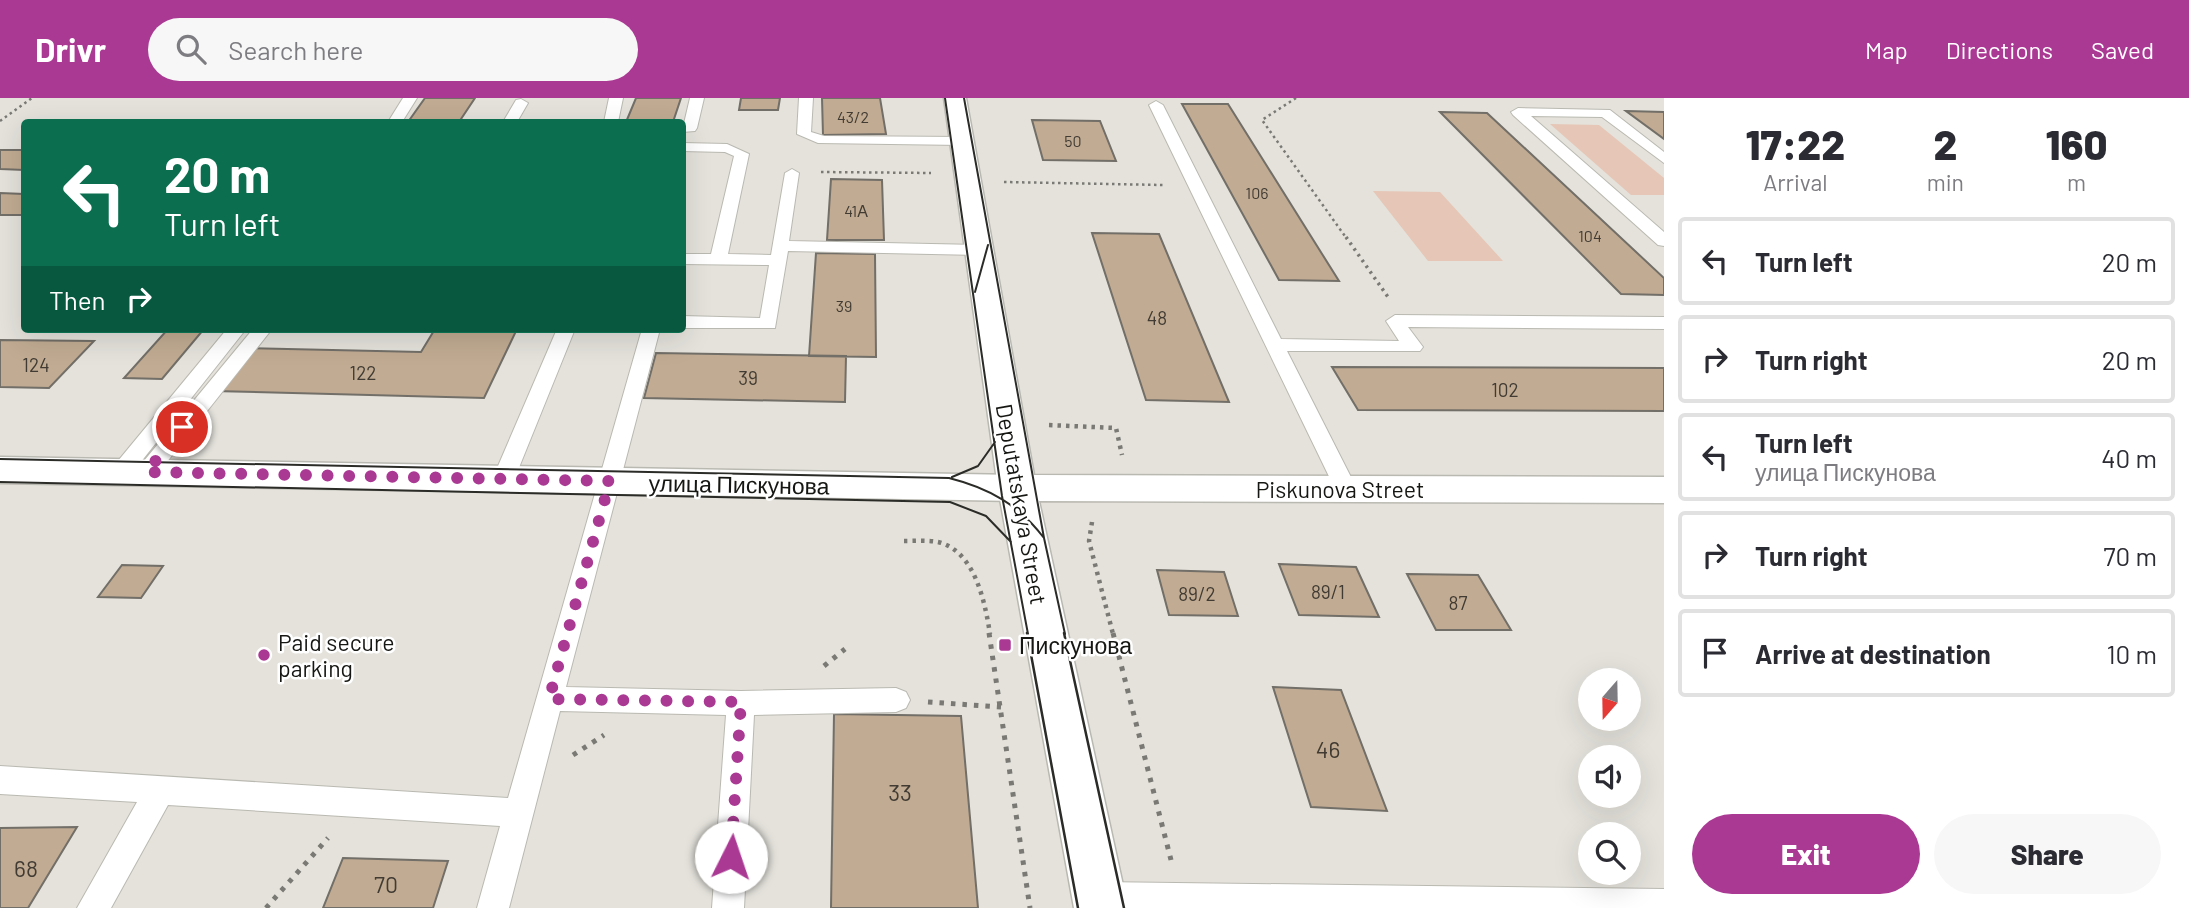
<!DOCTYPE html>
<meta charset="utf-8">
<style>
body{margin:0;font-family:Barlow,sans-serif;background:#f7f7f7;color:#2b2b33;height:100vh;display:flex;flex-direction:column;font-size:26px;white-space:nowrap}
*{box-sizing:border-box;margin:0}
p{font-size:23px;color:#7c7c81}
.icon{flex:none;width:38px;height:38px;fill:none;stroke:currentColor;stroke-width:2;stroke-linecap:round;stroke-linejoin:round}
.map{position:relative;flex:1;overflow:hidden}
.details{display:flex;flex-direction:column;background:#fff;width:525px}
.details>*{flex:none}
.top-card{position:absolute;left:21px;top:21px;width:665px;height:214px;border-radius:7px;box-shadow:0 7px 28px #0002;background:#0b6e4f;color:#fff;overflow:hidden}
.needle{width:46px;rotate:200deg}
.controls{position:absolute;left:1578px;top:570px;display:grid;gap:14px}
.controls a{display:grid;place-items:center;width:63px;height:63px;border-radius:50%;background:#fff;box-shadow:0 7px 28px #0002;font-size:35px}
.pin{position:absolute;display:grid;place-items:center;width:60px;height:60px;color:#fff;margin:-30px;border:4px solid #fff;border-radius:50%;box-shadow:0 2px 7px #0007}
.me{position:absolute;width:77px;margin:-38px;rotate:4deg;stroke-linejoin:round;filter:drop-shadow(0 0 5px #0008)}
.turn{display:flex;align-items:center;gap:24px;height:147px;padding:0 28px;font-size:32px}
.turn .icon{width:91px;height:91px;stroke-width:2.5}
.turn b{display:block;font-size:49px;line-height:60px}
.then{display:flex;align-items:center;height:66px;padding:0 28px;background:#0003;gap:14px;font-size:26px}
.eta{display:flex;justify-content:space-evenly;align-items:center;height:119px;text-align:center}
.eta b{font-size:42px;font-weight:800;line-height:49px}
.button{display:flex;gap:14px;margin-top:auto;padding:14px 28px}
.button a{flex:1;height:80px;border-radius:42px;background:#aa3994;color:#fff;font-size:28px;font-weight:800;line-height:80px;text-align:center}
.button a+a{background:#f7f7f7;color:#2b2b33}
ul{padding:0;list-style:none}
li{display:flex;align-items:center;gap:21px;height:88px;margin:0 14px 10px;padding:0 14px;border:4px solid #e1e1e2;border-radius:7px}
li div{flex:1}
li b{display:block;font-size:26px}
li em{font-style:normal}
header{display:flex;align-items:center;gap:42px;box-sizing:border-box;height:98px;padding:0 35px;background:#aa3994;color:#fff}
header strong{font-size:33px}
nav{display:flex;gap:38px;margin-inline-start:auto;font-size:24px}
.search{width:490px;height:63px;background:#f7f7f7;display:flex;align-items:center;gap:18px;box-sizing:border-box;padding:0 24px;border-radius:38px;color:#7c7c81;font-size:26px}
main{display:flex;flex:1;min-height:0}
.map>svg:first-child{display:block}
</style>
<header>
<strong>Drivr</strong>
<div class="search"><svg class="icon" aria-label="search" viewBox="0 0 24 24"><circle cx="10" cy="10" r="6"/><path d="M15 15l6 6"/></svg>Search here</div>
<nav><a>Map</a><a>Directions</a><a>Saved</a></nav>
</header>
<main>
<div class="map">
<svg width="1664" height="810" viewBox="0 0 1664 810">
<rect width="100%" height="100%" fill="#e4e2db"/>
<path fill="#e6c6b6" d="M1550,26l49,1 65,53v17h-33z
M1373,93l67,1 63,69h-75z"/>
<path fill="#c1ab92" stroke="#726e68" stroke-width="2" d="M425,0h50l-16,24h-51z
M636,0h45l-8,24h-47z
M741,0h39l-2,12h-39z
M822,0h58l6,36 -63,1z
M1182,6h46l111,177 -60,-1z
M1626,13l38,1v27z
M1440,14l47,1 177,165v17l-43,-1z
M1032,22l68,1 16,40 -73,-1z
M0,52h24v20l-24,-1z
M831,81l51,1 2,60h-57z
M0,95l24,1v21h-24z
M1092,135l67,1 70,168 -83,-2z
M816,155l59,1 1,103 -67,-1z
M168,231h36l-42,50 -38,-1z
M435,231h82l-33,69 -270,-7 34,-43 173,4z
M0,242l94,1 -45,47 -49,-1z
M656,255l190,3 -1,46 -201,-4z
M1332,269l332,1v43l-306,-1z
M1279,466l77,3 23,50 -80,-2z
M122,467l41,1 -22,32 -43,-1z
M1157,472l67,2 14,44 -69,-1z
M1407,476l71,1 33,55h-75z
M1273,589l68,3 46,121 -76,-4z
M834,616l127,2 17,192h-147z
M77,729l-49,81h-28v-80z
M343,760l105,3 -15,47h-110z"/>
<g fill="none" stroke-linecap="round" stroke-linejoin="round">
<g stroke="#bab9b1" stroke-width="2">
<path id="service" d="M403,0h14l-15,24h-14z
M609,0h14l-5,24h-14z
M690,0h14l-7,30 -2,3 -13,1z
M799,0h14l-2,34 13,4 138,1 7,4 -7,4 -144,-2 -21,-9z
M521,1l7,4 -11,19h-14l13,-22z
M1156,3l7,4 118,234 118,2 -13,-20 9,-6 269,2v12l-256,-2 15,20 -3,4h-133l70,138 -3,6 -8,2 -8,-2 -189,-390z
M1518,10l92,2 54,42v11l-62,-46 -71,-1 133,116v14l-6,-1 -145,-130 -2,-3z
M682,45l45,1 22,10 -21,100 43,1 14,-82 7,-4 7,4 -10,68 190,4 8,5 -8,5 -191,-4 -13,77h-93v-12l78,2 9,-53 -87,-1v-10h29l23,-98 -9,-4 -43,-1z
M227,231h19l-117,148 -8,3 -8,-3 -3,-5 3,-5z
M253,231h19l-117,148 -8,3 -8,-3 -3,-5 3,-5z
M557,231h18l-61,151 -3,6 -8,2 -8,-2 -3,-6z
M642,231h18l-94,358 175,4 155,-3 10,4 4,8 -4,8 -10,4 -142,3 -10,193h-32l14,-193 -166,-4 -51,197h-32l23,-82 -332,-21 -57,103h-34l60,-106 -137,-8v-28l508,32z
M1099,784l565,7v19h-577l-4,-10 5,-11z"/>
</g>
<g stroke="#bab9b1" stroke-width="3">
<path id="tertiary" d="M0,359l1017,18 13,4 6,9 -6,9 -13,4 -1017,-18z"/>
</g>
<g stroke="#bab9b1" stroke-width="3">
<path id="secondary" d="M944,0h22l68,377 630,2v26l-625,-2 89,407h-54l-76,-420z"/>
</g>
<path stroke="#7a7974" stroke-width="2.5" stroke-dasharray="2.5 3.5" stroke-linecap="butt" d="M1296,0l-34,22 85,119
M0,23l32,-23
M821,74l110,1
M1004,84l159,3"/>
<path stroke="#7a7974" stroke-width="3.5" stroke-dasharray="2.5 4.5" stroke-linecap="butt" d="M1346,139l42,60"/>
<path stroke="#7a7974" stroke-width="4.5" stroke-dasharray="3.5 5" stroke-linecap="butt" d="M1049,327l67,3 6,27
M1092,424l-3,19 24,93
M904,443c10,0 24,-1 34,1 37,9 47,60 52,92"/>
<path stroke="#7a7974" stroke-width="5" stroke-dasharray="4.5 7" stroke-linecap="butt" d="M989,535l41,275
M1113,535l58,227
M824,568l21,-17
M928,604l73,5
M573,657l31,-20
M266,810l62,-70"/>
<use href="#service" fill="#fff" fill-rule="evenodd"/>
<use href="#tertiary" fill="#fff" fill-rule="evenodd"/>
<use href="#secondary" fill="#fff" fill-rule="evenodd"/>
<path stroke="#2b2b28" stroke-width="2" d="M945,0l57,398 26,138
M964,0l80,440 21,96
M975,194l13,-47
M0,361l949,19c40,10 70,27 95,60
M952,379l26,-11 17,-24
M0,384l950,20 36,14 25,26"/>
<path stroke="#2b2b28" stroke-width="2.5" d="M1027,535l51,275
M1064,535l60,275"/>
</g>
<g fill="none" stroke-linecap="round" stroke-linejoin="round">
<path stroke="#aa3994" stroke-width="12" stroke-dasharray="0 21.6" d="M182,329l-35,45 463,9 -61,218 192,3 -10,155"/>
</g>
<g fill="#aa3994" stroke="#fff" stroke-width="2.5">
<rect x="998" y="540" width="14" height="14" rx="3.5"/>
<circle cx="264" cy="557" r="7"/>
</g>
<g text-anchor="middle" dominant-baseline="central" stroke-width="5" stroke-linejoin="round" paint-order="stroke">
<g font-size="16" fill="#413b33">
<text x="853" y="18">43/2</text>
<text x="1073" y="42">50</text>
<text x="1257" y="94">106</text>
<text x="856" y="112">41А</text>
<text x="1590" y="137">104</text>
<text x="844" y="207">39</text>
</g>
<g font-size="19" fill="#413b33">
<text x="1157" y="219">48</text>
<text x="36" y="266">124</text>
<text x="363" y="274">122</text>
<text x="748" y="279">39</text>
<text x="1505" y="291">102</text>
<text x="1328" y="493">89/1</text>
<text x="1197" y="495">89/2</text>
<text x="1458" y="504">87</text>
</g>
<g font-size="23" fill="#161613" stroke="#fff">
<text transform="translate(739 386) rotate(1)">улица Пискунова</text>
<text x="1340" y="391">Piskunova Street</text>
<text transform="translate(1022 406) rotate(80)">Deputatskaya Street</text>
</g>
<g font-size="23" fill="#161613" stroke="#fff" text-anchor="start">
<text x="278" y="544">Paid secure<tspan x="278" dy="26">parking</tspan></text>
<text x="1019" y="547">Пискунова</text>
</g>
<g font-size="23" fill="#413b33">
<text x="1328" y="651">46</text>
<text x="900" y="694">33</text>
<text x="26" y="770">68</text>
<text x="386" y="786">70</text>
</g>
</g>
</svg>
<div class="controls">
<a><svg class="needle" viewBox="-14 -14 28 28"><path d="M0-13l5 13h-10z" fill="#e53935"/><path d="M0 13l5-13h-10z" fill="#7c7c81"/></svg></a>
<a><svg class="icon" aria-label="sound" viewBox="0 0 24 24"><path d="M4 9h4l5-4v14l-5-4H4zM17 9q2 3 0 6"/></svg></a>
<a><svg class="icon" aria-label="search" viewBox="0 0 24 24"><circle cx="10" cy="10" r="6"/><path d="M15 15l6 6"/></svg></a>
</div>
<div class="pin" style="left:182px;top:329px;background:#d93025"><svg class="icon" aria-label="arrive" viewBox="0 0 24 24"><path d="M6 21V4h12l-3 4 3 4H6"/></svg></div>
<svg class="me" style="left:731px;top:759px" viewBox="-20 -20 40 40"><circle r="19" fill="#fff"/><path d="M0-13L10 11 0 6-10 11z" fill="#aa3994"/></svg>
<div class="top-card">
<div class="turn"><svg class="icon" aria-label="left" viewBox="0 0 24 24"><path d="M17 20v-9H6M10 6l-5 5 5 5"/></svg><div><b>20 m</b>Turn left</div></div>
<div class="then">Then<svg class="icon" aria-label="right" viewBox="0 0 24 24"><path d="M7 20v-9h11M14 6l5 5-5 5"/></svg></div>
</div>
</div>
<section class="details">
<div class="eta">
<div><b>17:22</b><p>Arrival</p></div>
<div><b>2</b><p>min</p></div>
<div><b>160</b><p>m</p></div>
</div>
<ul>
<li><svg class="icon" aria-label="left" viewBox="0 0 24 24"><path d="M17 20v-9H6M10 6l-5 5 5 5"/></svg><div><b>Turn left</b></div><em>20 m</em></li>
<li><svg class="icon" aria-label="right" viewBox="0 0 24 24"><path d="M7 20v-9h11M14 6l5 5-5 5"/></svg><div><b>Turn right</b></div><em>20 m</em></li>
<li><svg class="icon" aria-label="left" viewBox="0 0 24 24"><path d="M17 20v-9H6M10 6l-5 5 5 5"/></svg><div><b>Turn left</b><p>улица Пискунова</p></div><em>40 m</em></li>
<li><svg class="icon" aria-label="right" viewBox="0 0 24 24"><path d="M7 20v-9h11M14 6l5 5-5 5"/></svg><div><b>Turn right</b></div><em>70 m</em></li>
<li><svg class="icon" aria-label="arrive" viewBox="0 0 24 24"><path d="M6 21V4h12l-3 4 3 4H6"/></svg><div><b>Arrive at destination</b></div><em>10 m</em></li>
</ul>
<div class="button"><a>Exit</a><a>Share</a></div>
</section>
</main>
